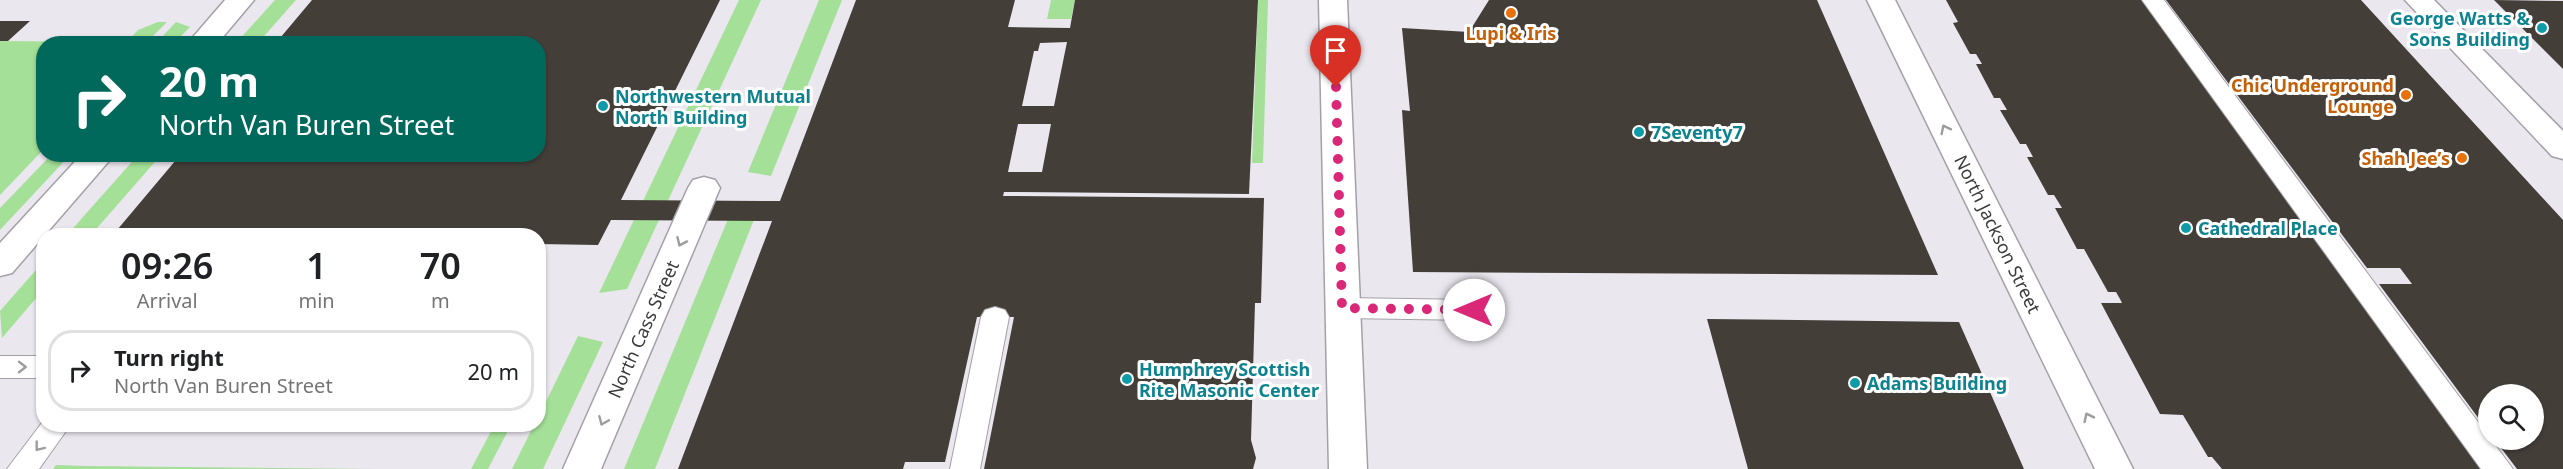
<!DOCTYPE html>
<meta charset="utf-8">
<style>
body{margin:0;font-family:"Noto Sans",sans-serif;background:#f2f2f2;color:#202124;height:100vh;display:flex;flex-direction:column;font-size:22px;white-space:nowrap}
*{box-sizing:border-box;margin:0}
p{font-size:20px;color:#757577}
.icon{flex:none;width:33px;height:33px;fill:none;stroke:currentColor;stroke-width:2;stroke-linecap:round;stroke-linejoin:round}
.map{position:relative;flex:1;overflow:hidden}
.side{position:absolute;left:36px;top:228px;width:510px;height:204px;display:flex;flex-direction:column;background:#fff;border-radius:24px;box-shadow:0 2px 4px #0004}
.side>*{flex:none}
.top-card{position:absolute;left:36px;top:36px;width:510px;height:126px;border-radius:24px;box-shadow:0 2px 4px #0004;background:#00695c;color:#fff;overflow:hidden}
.controls{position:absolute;left:2478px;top:384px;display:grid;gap:12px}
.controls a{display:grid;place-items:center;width:66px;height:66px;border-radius:50%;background:#fff;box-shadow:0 2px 4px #0004;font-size:30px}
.pin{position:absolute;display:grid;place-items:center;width:51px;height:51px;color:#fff;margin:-62px -26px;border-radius:50% 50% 50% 0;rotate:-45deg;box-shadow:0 0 6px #0007}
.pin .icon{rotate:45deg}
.me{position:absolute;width:66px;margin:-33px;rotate:270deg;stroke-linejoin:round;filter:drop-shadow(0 0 4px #0008)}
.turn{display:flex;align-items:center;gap:21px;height:126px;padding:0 24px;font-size:27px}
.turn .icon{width:78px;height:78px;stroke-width:2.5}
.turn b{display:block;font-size:42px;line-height:51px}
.eta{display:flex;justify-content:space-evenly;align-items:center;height:102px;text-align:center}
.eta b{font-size:36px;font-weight:600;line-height:42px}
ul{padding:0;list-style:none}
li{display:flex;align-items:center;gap:18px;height:81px;margin:0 12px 9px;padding:0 12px;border:3px solid #e0e0e0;border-radius:24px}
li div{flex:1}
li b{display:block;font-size:22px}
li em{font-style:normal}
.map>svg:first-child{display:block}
</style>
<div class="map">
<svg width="2563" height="469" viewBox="0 0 2563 469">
<rect width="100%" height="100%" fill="#ebe7ef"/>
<path fill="#a4e098" d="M275,0h21l-38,43h-22z
M739,0h22l-134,289 -28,4z
M819,0h23l-71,176 -23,-4z
M1051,0h24l-4,19h-24z
M1258,0h10l-5,163h-11z
M158,22h9l-21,21 -102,1 -1,106 -43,45v-154l127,1 11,-12z
M176,22l14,5 -16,16h-18z
M52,154l18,1 -70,75v-22z
M138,155h23l-70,80h-24z
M761,202l-106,267h-31l109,-262z
M43,262v28l-41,48 -2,-27z
M578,336l25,6 -60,127h-31l22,-44 4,-1 1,-8z
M495,424l16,1 -23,44h-17z
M56,465l29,1 293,3h-325z"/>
<path fill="#443e39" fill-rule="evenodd" d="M312,0h408l-99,200 159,1 76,-201h159l-7,27 62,1 5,-28h183l-9,194 -245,-2 -1,4 261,2 -3,105h-6l-4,137 5,18 -3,11h-269l30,-152h-37l-32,145h-40l-2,7h-225l94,-248 -161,-1 -13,25 -60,-1v-8h-426l69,-82h357v-110h-263zM1067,42l-13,64h-32l12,-55h4l2,-8zM1018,124h33l-9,48h-34z
M1489,0h328l121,275 -525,-3 -11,-162 8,1 -8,-83 67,4z
M1946,0h196l339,469h-259l-10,-12h-4l-25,-42 -23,-1 -59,-111h21l-2,-4 -4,-7h-8l-24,-43h-7l-22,-41h7l-8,-13h-6l-21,-38h6l-7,-13h-6l-20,-34h7l-7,-12h-6l-18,-34h6l-6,-10h-6l-17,-31 5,-1z
M2166,0h195l202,220v249h-46l-22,-29h39v-46h-46v37l-109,-147h33l-12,-16h-33z
M2494,0l69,1v68z
M0,21h30l-22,20h-8z
M1707,319l252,3 65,147h-276z
M134,424h31l-5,7h-31z
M174,424h31l-6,8 -29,-1z"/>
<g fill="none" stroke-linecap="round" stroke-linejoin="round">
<g stroke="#a4a0a8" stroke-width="2">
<path id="lane" d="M2142,0h22l349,469h-32z
M1343,298l131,2 10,3 3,7 -3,7 -10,3 -131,-2 -9,-3 -4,-7 4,-7z
M995,307l10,3 4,7 -29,152h-30l31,-152 4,-7z
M0,356h44v22h-44z
M44,420v4h27l-32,45h-32z"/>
</g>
<g stroke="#a4a0a8" stroke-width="3">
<path id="street" d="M225,0h29l-37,44h-30z
M2405,0h29l129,131v28l-11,-3z
M82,154h33l-103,119 -12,3v-33z
M704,177l11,3 5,8 -119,281h-38l125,-281 5,-8z"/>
</g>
<g stroke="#a4a0a8" stroke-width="3">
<path id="secondary" d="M1319,0h28l20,469h-38z
M1867,0h28l238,469h-38z"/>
</g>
<use href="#lane" fill="#fff" fill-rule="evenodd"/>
<use href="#street" fill="#fff" fill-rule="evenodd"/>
<use href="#secondary" fill="#fff" fill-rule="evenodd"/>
</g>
<defs><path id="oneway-chevron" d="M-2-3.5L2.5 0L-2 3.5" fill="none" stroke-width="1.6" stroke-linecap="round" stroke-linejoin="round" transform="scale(1.5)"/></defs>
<g stroke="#9d9c9e">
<use href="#oneway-chevron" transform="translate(1945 129) rotate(-117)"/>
<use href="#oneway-chevron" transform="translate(681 242) rotate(114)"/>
<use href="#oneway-chevron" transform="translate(22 367)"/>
<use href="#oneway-chevron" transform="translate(2088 417) rotate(-116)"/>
<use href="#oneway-chevron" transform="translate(603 421) rotate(113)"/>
<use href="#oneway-chevron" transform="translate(39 447) rotate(128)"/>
</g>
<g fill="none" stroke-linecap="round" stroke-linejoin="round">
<path stroke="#db2777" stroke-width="10" stroke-dasharray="0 18" d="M1336,87l6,221 132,2"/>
</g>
<g fill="#e8710a" stroke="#fff" stroke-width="2">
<circle cx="1511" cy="13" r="6"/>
<circle cx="2406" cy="95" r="6"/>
<circle cx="2462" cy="158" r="6"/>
</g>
<g fill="#0f9aa8" stroke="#fff" stroke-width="2">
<circle cx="2542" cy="28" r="6"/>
<circle cx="603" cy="106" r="6"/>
<circle cx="1639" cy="132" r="6"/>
<circle cx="2186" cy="228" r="6"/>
<circle cx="1127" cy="379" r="6"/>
<circle cx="1855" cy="383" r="6"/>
</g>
<g text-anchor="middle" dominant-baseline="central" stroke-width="6" stroke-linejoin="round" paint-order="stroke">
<g font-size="18" font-weight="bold" fill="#0d838f" stroke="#fff" text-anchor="start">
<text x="2530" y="18" text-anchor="end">George Watts &amp;<tspan x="2530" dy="21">Sons Building</tspan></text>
<text x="615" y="96">Northwestern Mutual<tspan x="615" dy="21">North Building</tspan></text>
<text x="1651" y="132">7Seventy7</text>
<text x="2198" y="228">Cathedral Place</text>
<text x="1139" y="369">Humphrey Scottish<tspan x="1139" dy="21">Rite Masonic Center</tspan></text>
<text x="1867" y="383">Adams Building</text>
</g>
<g font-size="18" font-weight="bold" fill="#c56008" stroke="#fff" text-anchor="end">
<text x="1511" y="33" text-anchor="middle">Lupi &amp; Iris</text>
<text x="2394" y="85">Chic Underground<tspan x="2394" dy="21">Lounge</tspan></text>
<text x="2450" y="158">Shah Jee’s</text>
</g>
<g font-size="18" fill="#3b3a3d" stroke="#fff">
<text transform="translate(1998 234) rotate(64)">North Jackson Street</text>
<text transform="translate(643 329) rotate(-66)">North Cass Street</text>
</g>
</g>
</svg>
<div class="controls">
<a><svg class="icon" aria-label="search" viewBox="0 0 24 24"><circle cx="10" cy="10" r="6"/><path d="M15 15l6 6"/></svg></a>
</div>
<div class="pin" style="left:1336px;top:87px;background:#d93025"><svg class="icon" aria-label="arrive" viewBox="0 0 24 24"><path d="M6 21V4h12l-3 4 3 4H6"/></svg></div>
<svg class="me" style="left:1474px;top:310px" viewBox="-20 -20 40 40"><circle r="19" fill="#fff"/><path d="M0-13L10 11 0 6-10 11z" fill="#db2777"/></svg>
<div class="top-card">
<div class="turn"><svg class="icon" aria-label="right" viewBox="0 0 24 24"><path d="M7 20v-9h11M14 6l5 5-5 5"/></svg><div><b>20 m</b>North Van Buren Street</div></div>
</div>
<section class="side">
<div class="eta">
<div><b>09:26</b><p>Arrival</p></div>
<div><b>1</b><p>min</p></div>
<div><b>70</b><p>m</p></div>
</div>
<ul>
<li><svg class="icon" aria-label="right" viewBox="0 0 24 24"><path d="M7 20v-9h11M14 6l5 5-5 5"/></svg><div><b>Turn right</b><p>North Van Buren Street</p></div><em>20 m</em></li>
</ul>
</section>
</div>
